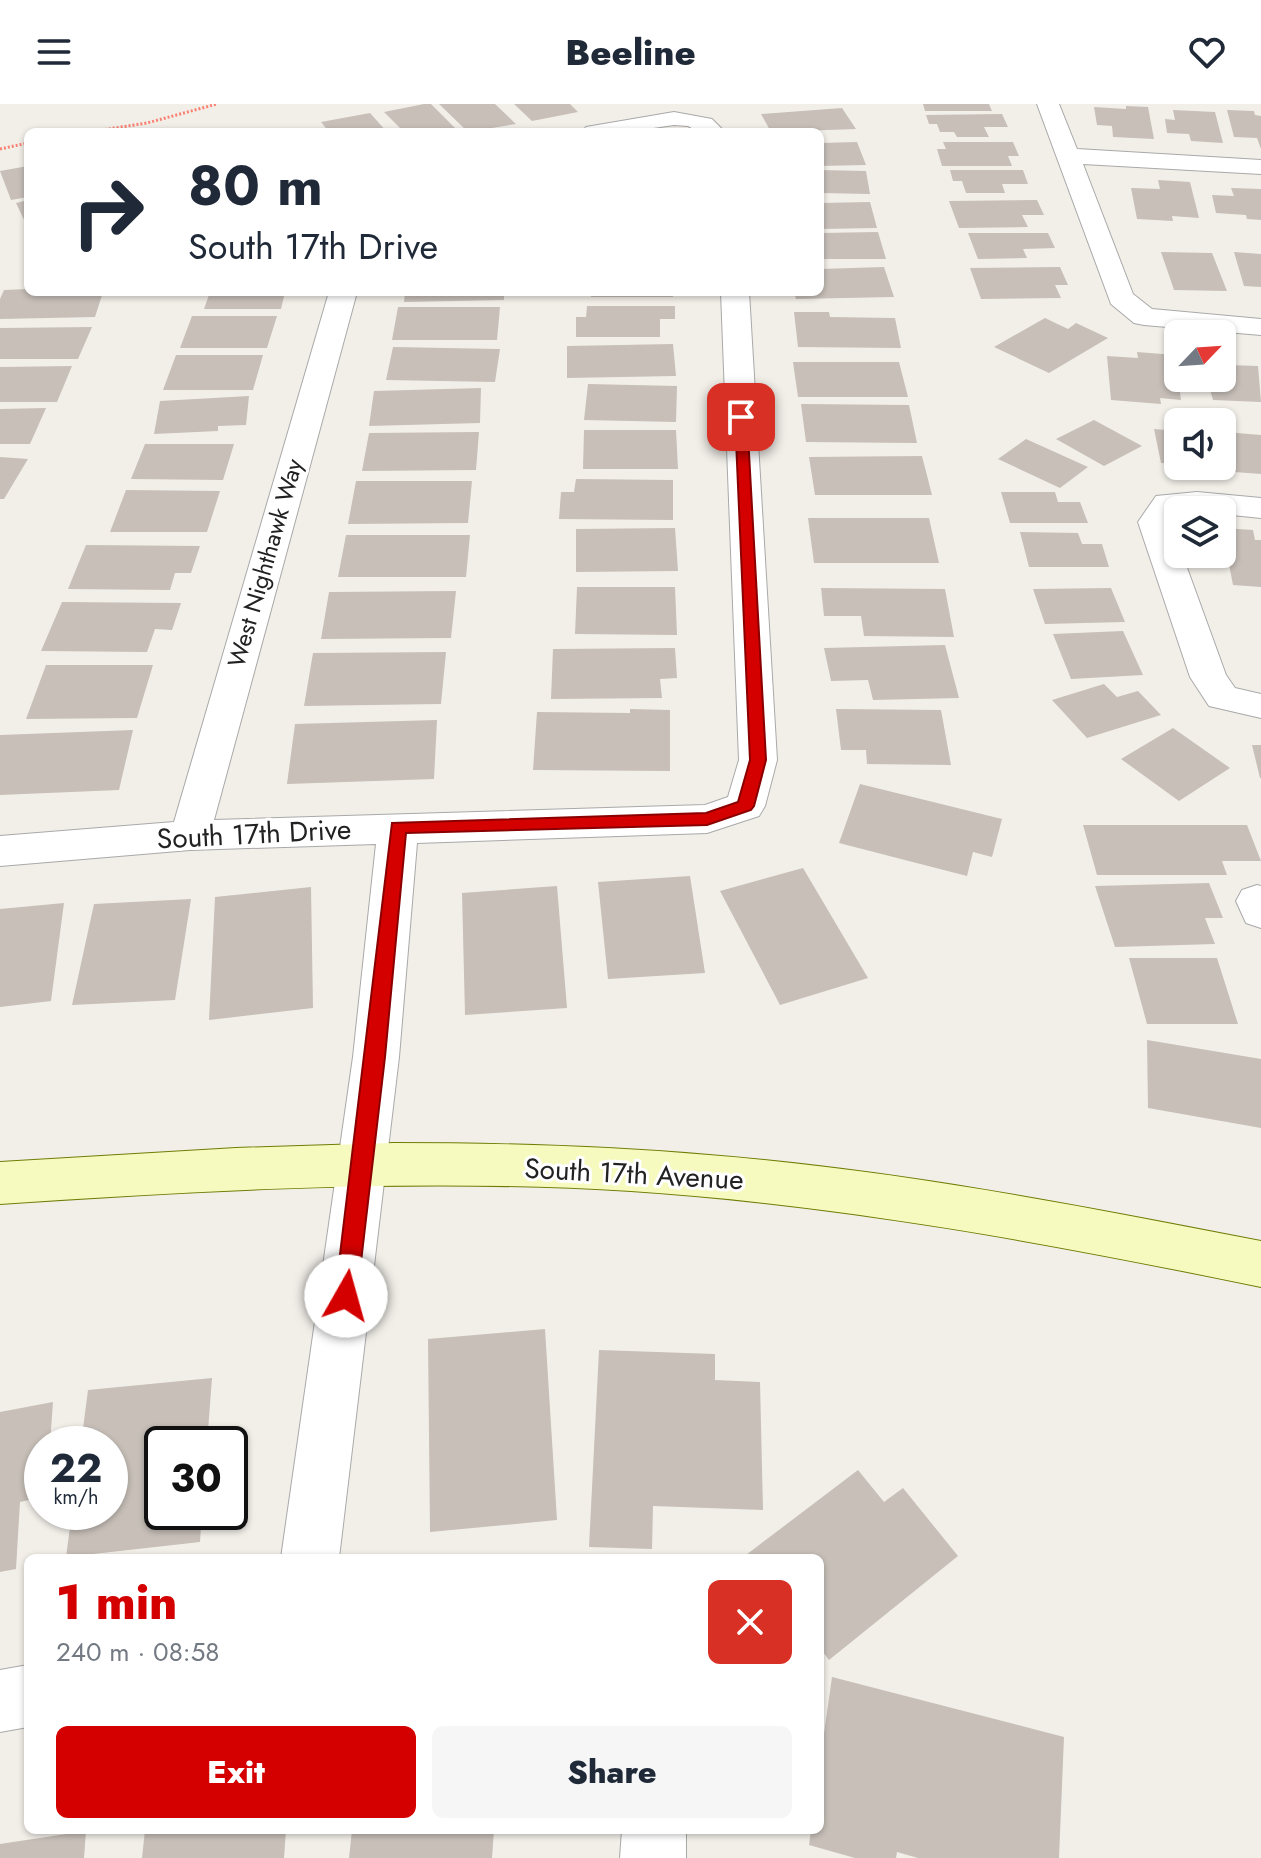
<!DOCTYPE html>
<meta charset="utf-8">
<style>
body{margin:0;font-family:Jost,sans-serif;background:#f6f6f7;color:#1f2937;height:100vh;display:flex;flex-direction:column;font-size:30px;white-space:nowrap}
*{box-sizing:border-box;margin:0}
p{font-size:26px;color:#747a83}
.icon{flex:none;width:44px;height:44px;fill:none;stroke:currentColor;stroke-width:2;stroke-linecap:round;stroke-linejoin:round}
.map{position:relative;flex:1;overflow:hidden}
.panel{position:absolute;left:24px;top:1450px;width:800px;height:280px;display:flex;flex-direction:column;background:#fff;border-radius:12px;box-shadow:0 2px 6px #0004}
.panel>*{flex:none}
.top-card{position:absolute;left:24px;top:24px;width:800px;height:168px;border-radius:12px;box-shadow:0 2px 6px #0004;background:#fff;color:#1f2937;overflow:hidden}
.needle{width:52px;rotate:65deg}
.controls{position:absolute;left:1164px;top:216px;display:grid;gap:16px}
.controls a{display:grid;place-items:center;width:72px;height:72px;border-radius:12px;background:#fff;box-shadow:0 2px 6px #0004;font-size:40px}
.speed{position:absolute;left:24px;top:1322px;display:flex;gap:16px;font-size:40px;font-weight:700;text-align:center}
.speed>*{display:grid;place-content:center;width:104px;height:104px;border-radius:50%;background:#fff;box-shadow:0 2px 6px #0004;line-height:1}
.speed small{font-size:20px;font-weight:400}
.speed .limit{border:4px solid #111;border-radius:12px;background:#fff;color:#111}
.pin{position:absolute;display:grid;place-items:center;width:68px;height:68px;color:#fff;margin:-34px;border-radius:16px;box-shadow:0 4px 12px #0006}
.me{position:absolute;width:88px;margin:-44px;rotate:7deg;stroke-linejoin:round;filter:drop-shadow(0 0 6px #0008)}
.turn{display:flex;align-items:center;gap:28px;height:168px;padding:0 32px;font-size:36px}
.turn .icon{width:104px;height:104px;stroke-width:2.5}
.turn b{display:block;font-size:56px;line-height:68px}
.round{display:grid;place-items:center;flex:none;width:84px;height:84px;border-radius:12px;background:#f6f6f7}
.headline{display:flex;align-items:center;justify-content:space-between;height:136px;padding:0 32px}
h1{font-size:48px;font-weight:800;line-height:60px;color:#d40000}
.action{display:flex;gap:16px;margin-top:auto;padding:16px 32px}
.action a{flex:1;height:92px;border-radius:12px;background:#d40000;color:#fff;font-size:32px;font-weight:800;line-height:92px;text-align:center}
.action a+a{background:#f6f6f7;color:#1f2937}
header{display:flex;justify-content:space-between;align-items:center;height:104px;padding:0 32px;background:#fff;font-size:36px;font-weight:800}
.map>svg:first-child{display:block}
</style>
<header><svg class="icon" aria-label="menu" viewBox="0 0 24 24"><path d="M4 6h16M4 12h16M4 18h16"/></svg>Beeline<svg class="icon" aria-label="heart" viewBox="0 0 24 24"><path d="M12 20l-8-8c-3-5 5-10 8-4 3-6 11-1 8 4z"/></svg></header>
<div class="map">
<svg width="1261" height="1754" viewBox="0 0 1261 1754">
<rect width="100%" height="100%" fill="#f2efe9"/>
<path fill="#c7bfb8" d="M424,0h7l28,28h-55l-20,-20z
M439,0h56l21,20 -48,8z
M514,0h56l8,8 -46,9z
M923,0h66l3,7h-67z
M1126,2l22,1 6,32 -41,-2 -1,-11 -15,-1 -3,-18 32,2z
M842,4l14,21 -85,3 -10,-18z
M1173,6l42,2 8,31 -32,-2 -2,-7 -22,-1 -2,-14 10,1z
M1227,6l27,1 1,4 6,1v33l-4,-11 -23,-1z
M370,9l17,19h-58l-8,-10z
M1002,10l6,13h-24l5,10h-32l-3,-5h-14l-3,-8h-8l-3,-9z
M857,38l9,23 -46,1v-23z
M943,38h70l6,14h-11l4,10h-70l-5,-17h9z
M28,62v31l-17,3 -11,-29z
M820,66l46,1 4,23 -50,-1z
M950,66h73l5,14h-26l3,9h-39l-4,-12h-9z
M1158,76l32,2 9,36 -27,-2 1,5 -36,-2 -6,-31 29,1z
M1231,84l30,1v31l-14,-1 -1,-4 -30,-2 -4,-18 22,1z
M28,96v28l-12,-25z
M1037,96l7,15h-22l6,12 -69,1 -10,-27z
M870,98l7,26 -57,1v-26z
M878,128l8,27h-66v-26z
M968,129h80l7,15 -32,1 4,9 -49,1z
M1161,148l51,1 15,38 -53,-1z
M1234,148l27,2v33l-17,-1z
M884,163l10,30 -98,2 -2,-7h26v-23z
M1060,163l8,18h-13l6,13 -80,1 -11,-31z
M28,185v3h75l-8,25 -95,2v-20l4,-9z
M210,188h75l-4,17h-77z
M405,188h99v8l-100,2z
M591,188h82v5h-82z
M587,202h88v13h-15v18h-84v-20h10z
M398,203h102l-3,33h-105z
M794,208h35l1,5 65,1 6,30 -103,-1z
M192,212h85l-10,32h-87z
M1045,214l23,11 8,-6 32,15 -59,35 -55,-26z
M92,223l-14,32h-78v-31z
M673,240l3,32 -109,2v-32z
M393,243l107,2 -5,33 -109,-2z
M1223,246l4,15 31,1 3,36 -48,-2 -4,-14h-14l-2,-8h29z
M1137,248l38,3 6,45 -21,-2 1,6 -50,-4 -4,-44 31,2z
M176,251h87l-10,35h-90z
M793,258h106l9,35h-110z
M72,262l-15,36h-57v-35z
M588,280l89,2 -1,36 -92,-2z
M481,284l-1,35 -111,3 5,-35z
M249,292l-3,29 -28,1v5l-64,3 6,-33z
M801,300l108,1 8,38 -111,-1z
M46,304l-16,36h-30v-35z
M1094,316l48,26 -38,20 -48,-27z
M1154,325l24,2v33l-17,-1z
M584,326h92l2,39h-95z
M479,328l-3,38 -114,1 7,-38z
M1225,328l36,3v39l-27,-2z
M1026,335l62,28 -28,21 -62,-29z
M145,340h89l-11,36 -92,-1z
M922,352l10,39h-117l-6,-38z
M0,353l28,2 -24,40h-4z
M576,375l97,1v40l-114,-1 2,-27h13z
M356,377h116l-4,42 -120,1z
M126,386l94,1 -13,41h-97z
M1001,388h54l3,10h22l8,21h-78z
M808,414h121l10,45h-125z
M675,424l3,43 -102,1v-43z
M1222,424l31,2 2,10h6v47l-28,-2z
M1020,428l58,1 4,11h20l7,23h-80z
M346,431h124l-4,42h-128z
M86,441l114,1 -9,27h-16l-5,17 -102,-1z
M577,483h98l2,48 -102,-1z
M821,484l124,1 9,48 -90,-1 -3,-20h-37z
M1111,484l14,34 -80,2 -12,-35z
M456,487l-5,47 -130,1 8,-47z
M62,498l119,1 -9,27 -17,-1 -8,23 -106,-1z
M1123,527l20,44 -72,4 -18,-45z
M945,541l14,53 -86,2 -5,-20 -37,1 -7,-33z
M675,544l2,30 -17,1 2,19 -111,1 2,-50z
M446,548l-5,52 -137,2 9,-53z
M46,561h107l-16,53 -111,1z
M1104,580l13,13 21,-6 23,24 -74,23 -35,-38z
M630,605l40,1v61l-137,-1 4,-58 93,1z
M836,605l105,1 10,55 -84,-1 -1,-14h-25z
M437,616l-3,59 -147,5 8,-60z
M1173,624l57,40 -51,33 -58,-42z
M133,626l-14,60 -119,5v-60z
M1252,641h9v33h-1z
M860,680l142,35 -10,38 -19,-5 -6,24 -128,-33z
M1083,721h164l14,36h-39l5,14h-130z
M803,764l65,110 -88,27 -60,-114z
M690,772l15,97 -97,6 -10,-97z
M1209,779l14,35h-18l10,26 -100,3 -20,-61z
M557,782l10,122 -102,7 -3,-122z
M311,783l2,121 -104,12 6,-123z
M191,795l-16,101 -103,5 22,-101z
M64,799l-13,98 -51,6v-98z
M1129,854h88l21,66h-91z
M1147,936l114,19v69l-113,-20z
M545,1225l12,191 -127,12 -2,-193z
M599,1246l116,4v26l45,2 3,128 -110,-4 -1,43 -63,-2z
M212,1274l-5,66h-45v68h40l-2,30 -134,15 6,-45h38v-68h-29l7,-54z
M53,1298l-3,42h-8v53l-22,5 -4,67 -16,3v-160z
M858,1366l26,32 19,-14 55,68 -129,104 -9,-12v-90h-78z
M832,1573l232,60 -5,121h-141l-21,-6 -1,6h-41l-46,-13 2,-15h9v-68z
M145,1726h141l-2,28h-142z
M352,1726h142l-2,28h-143z
M86,1727l-2,27h-84v-14z"/>
<g fill="none" stroke-linecap="round" stroke-linejoin="round">
<g stroke="#a9a9a9" stroke-width="2">
<path id="minor" d="M1037,0h22l18,45 184,11v14l-178,-10 50,130 19,15 109,10v16l-117,-10 -10,-2 -23,-19z
M674,8l38,7 13,13h-26l-11,-6 -14,-1 -48,7h-44l4,-5z
M329,188h28l-143,528 491,-15 23,-8 11,-37 -18,-468h28l28,468 -12,46 -6,10 -52,17 -290,10 -18,214 -60,501h-58l72,-501 23,-213 -186,6 -190,16v-30l174,-14z
M1197,388l64,6v20l-39,-4v-4h-44l-8,12 8,21v11h4l44,121 9,13 26,6v24l-52,-12 -19,-29 -52,-155 18,-26z
M1257,781l4,1v42l-15,-5 -10,-22 6,-11z
M28,1561v62l-28,5v-62z
M622,1726h64v28h-66z"/>
</g>
<g stroke="#707d05" stroke-width="2">
<path id="secondary" d="M394,1039c105,0 210,3 315,12 186,15 369,50 552,86v46c-208,-43 -418,-82 -630,-96 -211,-13 -421,-1 -631,13v-42l236,-14z"/>
</g>
<path stroke="#fa8072" stroke-width="3" stroke-dasharray="2 2" stroke-linecap="butt" d="M89,28l58,-9 70,-19
M0,45l28,-6"/>
<use href="#minor" fill="#fff" fill-rule="evenodd"/>
<use href="#secondary" fill="#f7fabf" fill-rule="evenodd"/>
</g>
<path fill="#d40000" stroke="#8a0000" stroke-width="2" d="M741,309l6,4 19,343 -12,46 -3,4 -44,15 -301,8 -21,224 -28,239 -3,7 -8,3 -8,-3 -3,-7 57,-473 314,-10 32,-11 12,-42 -15,-343z"/>
<g text-anchor="middle" dominant-baseline="central" stroke-width="6" stroke-linejoin="round" paint-order="stroke">
<g font-size="24" fill="#222" stroke="#fff">
<text transform="translate(265 459) rotate(-74)">West Nighthawk Way</text>
</g>
<g font-size="28" fill="#222" stroke="#fff">
<text transform="translate(254 730) rotate(-3)">South 17th Drive</text>
<text transform="translate(634 1070) rotate(3)">South 17th Avenue</text>
</g>
</g>
</svg>
<div class="controls">
<a><svg class="needle" viewBox="-14 -14 28 28"><path d="M0-13l5 13h-10z" fill="#e53935"/><path d="M0 13l5-13h-10z" fill="#747a83"/></svg></a>
<a><svg class="icon" aria-label="sound" viewBox="0 0 24 24"><path d="M4 9h4l5-4v14l-5-4H4zM17 9q2 3 0 6"/></svg></a>
<a><svg class="icon" aria-label="layers" viewBox="0 0 24 24"><path d="M12 4l9 5-9 5-9-5zM3 14l9 5 9-5"/></svg></a>
</div>
<div class="speed"><div>22<small>km/h</small></div><div class="limit">30</div></div>
<div class="pin" style="left:741px;top:313px;background:#d93025"><svg class="icon" aria-label="arrive" viewBox="0 0 24 24"><path d="M6 21V4h12l-3 4 3 4H6"/></svg></div>
<svg class="me" style="left:346px;top:1192px" viewBox="-20 -20 40 40"><circle r="19" fill="#fff"/><path d="M0-13L10 11 0 6-10 11z" fill="#d40000"/></svg>
<div class="top-card">
<div class="turn"><svg class="icon" aria-label="right" viewBox="0 0 24 24"><path d="M7 20v-9h11M14 6l5 5-5 5"/></svg><div><b>80 m</b>South 17th Drive</div></div>
</div>
<section class="panel">
<div class="headline"><div><h1>1 min</h1><p>240 m · 08:58</p></div><a class="round" style="background:#d93025;color:#fff"><svg class="icon" aria-label="close" viewBox="0 0 24 24"><path d="M6 6l12 12M18 6L6 18"/></svg></a></div>
<div class="action"><a>Exit</a><a>Share</a></div>
</section>
</div>
